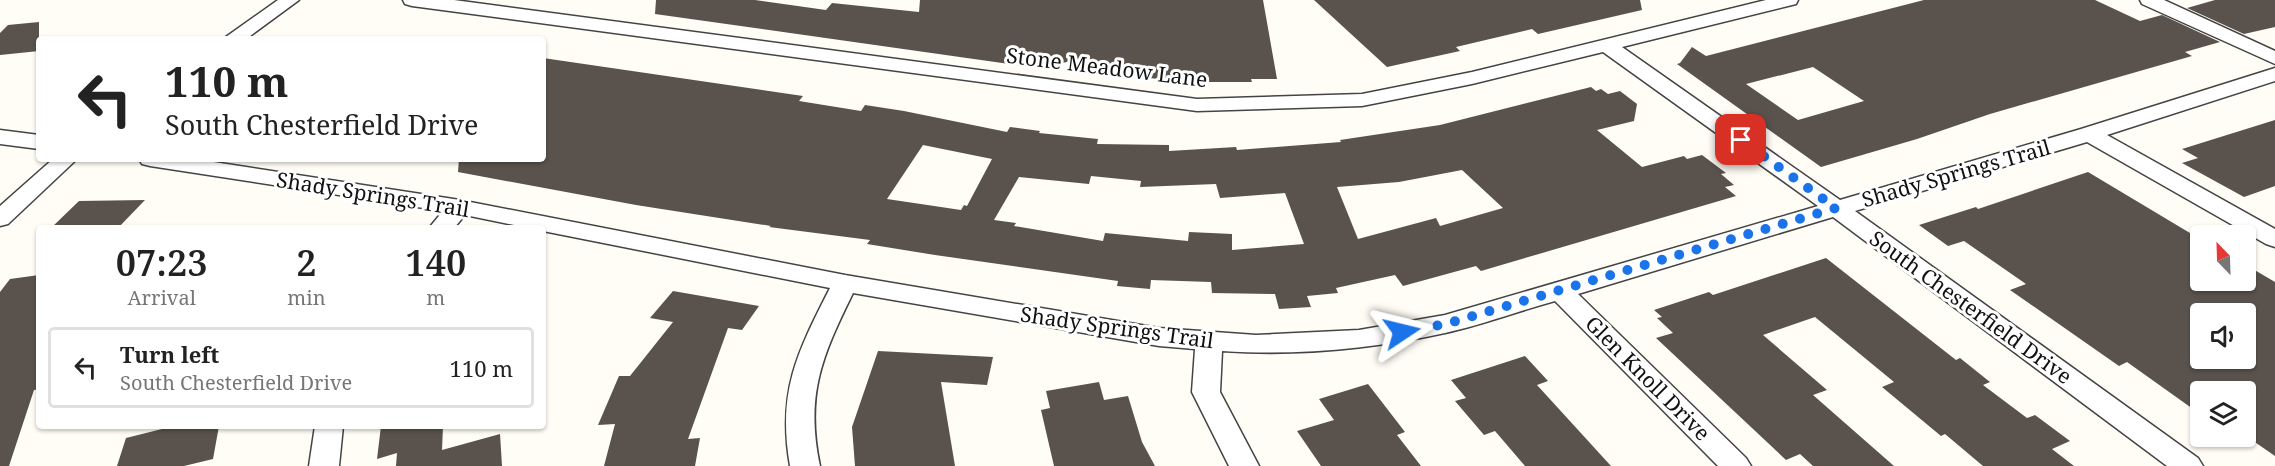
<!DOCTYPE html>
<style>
body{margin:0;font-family:"Noto Serif",serif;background:#f6f6f6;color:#222;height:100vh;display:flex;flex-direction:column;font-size:22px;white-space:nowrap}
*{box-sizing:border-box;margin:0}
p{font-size:20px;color:#767676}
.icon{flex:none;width:33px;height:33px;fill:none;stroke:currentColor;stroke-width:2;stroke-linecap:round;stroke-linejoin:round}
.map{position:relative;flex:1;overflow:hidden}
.drawer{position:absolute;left:36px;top:225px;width:510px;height:204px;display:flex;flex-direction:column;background:#fff;border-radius:6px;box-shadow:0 2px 4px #0004}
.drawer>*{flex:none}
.banner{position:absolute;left:36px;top:36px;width:510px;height:126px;border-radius:6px;box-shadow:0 2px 4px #0004;background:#fff;color:#222;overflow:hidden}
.needle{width:39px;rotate:337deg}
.buttons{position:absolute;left:2190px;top:225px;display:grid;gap:12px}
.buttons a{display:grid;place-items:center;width:66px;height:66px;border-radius:6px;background:#fff;box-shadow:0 2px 4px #0004;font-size:30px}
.pin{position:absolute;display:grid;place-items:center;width:51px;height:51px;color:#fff;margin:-26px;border-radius:12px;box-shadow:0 3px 9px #0006}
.me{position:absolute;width:66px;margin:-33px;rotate:80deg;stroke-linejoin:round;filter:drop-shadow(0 0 4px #0008)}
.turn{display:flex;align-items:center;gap:21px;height:126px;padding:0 30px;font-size:27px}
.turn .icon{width:78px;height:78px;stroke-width:2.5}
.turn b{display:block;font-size:42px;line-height:51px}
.eta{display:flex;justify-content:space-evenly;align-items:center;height:102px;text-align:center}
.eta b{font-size:36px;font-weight:600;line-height:42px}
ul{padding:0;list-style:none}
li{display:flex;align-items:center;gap:18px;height:81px;margin:0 12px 9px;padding:0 18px;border:3px solid #e0e0e0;border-radius:6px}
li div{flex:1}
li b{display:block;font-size:22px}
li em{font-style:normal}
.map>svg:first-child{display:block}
</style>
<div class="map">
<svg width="2275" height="466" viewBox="0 0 2275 466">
<rect width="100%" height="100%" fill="#fffdf5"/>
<path fill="#5a524d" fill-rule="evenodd" d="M656,0h99l71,10 6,-7 87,9 1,-12h343l14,79h-26l1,3h-96l1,-3 -76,-11 5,-10 -48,10 -383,-54z
M1314,0h326l2,10 -104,24 -6,-5 -76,18 4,4 -73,16z
M1924,0h171l45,21 22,-6 58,27 -35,10 7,4 -202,58 -73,25 -96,28 -144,-103 3,-1 12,-16 14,9zM1813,67l51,34 -66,19 -52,-36z
M2215,0h60v27l-31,7 -57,-26z
M39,22v29l-39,4v-22l8,-8z
M543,58l260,38 -4,5 62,10 4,-6 39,6 103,21 3,-5 30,4 -1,2 59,6 -1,5 72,1v6l67,-4 1,3 104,-8 -1,-2 100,-15 151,-38 5,4 5,-2 7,5 12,-3 17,13 -3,17 -37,9 45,37 42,-11 3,3 15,-4 24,18 -5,1 13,11 -9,2 11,9 -255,75 -5,-5 -73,20 -8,-11 -59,13 2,5 -31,3 4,11 -32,2 -4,-15 -63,-1 -1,-11 -60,-2 -1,9 -33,-3 1,-5 -183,-26 -68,-11 3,-4 -101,-13 2,-1 -135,-21 -178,-33 1,-13h84zM923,145l69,14 -25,47 -3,-1 -3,5 -74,-11zM1462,170l41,38 -63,18 -4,-8 -78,21 -21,-52 62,-5zM1091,176l50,5 -1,6 76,-3 4,14 65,-5 19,51 -72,6v-16l-43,-2 -1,9 -83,-8 -2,8 -89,-15 2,-3 -22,-3 25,-43 70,7z
M2275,120v66l-31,11 -62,-34 16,-5 -16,-9z
M2088,172l112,67v41h46v-15l29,17v174l-29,-20v-44h-46v22l-73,-52 -8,4 -109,-76 16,-6 -62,-43 -16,5 -29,-21 57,-18 2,2zM2200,314h46v44h-46z
M145,200l-27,28h-67l28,-27z
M1826,258l130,102 4,-2 30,24 -7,3 44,33 8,-3 35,26 -18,8 22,17h-91l-38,-32 -4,2 -59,-49 12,-5 -79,-65 -52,18 64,55 -14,5 81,71h-81l-13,-12 -14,6 -130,-122 17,-5 -16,-15 5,-1 -8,-7 55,-18 4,3z
M39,275v114l-5,1 -25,76h-9v-174l10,-13z
M673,291l86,15 -17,24 -14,-2 -40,111 12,-1 -5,28h-91l11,-42 -17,1 21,-49h11l43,-54 -23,-4z
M878,351l115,6 -6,28 -46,-3 14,84h-100l-3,-39z
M1525,356l23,25 -11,4 74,81h-86l-30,-35 -11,4 -29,-34 11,-3 -15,-18z
M1099,382l5,18 24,-4 14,46 13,24h-101l-13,-56 9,-2 -4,-17z
M1368,384l37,48 -8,3 24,31h-100l-24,-35 37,-11 -15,-21z
M174,426h45l-6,33 -29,7h-67l9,-28z
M381,426h62l-1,24 58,-16 2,32h-106l1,-13 -20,6z"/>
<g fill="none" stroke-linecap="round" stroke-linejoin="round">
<g stroke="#444" stroke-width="3">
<path id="minor" d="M278,0h21l-53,39h-23z
M403,0h51l743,99 165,-5 110,-22 294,-72h32l-2,4 -174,43 218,153 241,-71 194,-61v13l-168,54 168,94v18l-9,-3 -179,-102 -232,69 343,247 5,8h-36l-334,-249 -255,77 168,164 5,8h-33l-163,-165c-37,10 -73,24 -110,32 -73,16 -149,23 -223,18l-2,41 39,74h-30l-37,-74 3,-43 -36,-3 -306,-53c-31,63 -48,102 -33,173h-30c-13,-74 7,-113 40,-178l-287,-57v-3h-14l-64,-13 -11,13h-25l14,-17 -293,-45 -8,-2 -3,-5h55l266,41 385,75 314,53 97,7 103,-5 86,-15 373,-109 -215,-154 -131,32 -110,22 -165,5 -785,-105 -7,-2z
M2140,0h24l111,51v13l-133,-60z
M0,130l39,5v14l-39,-5z
M53,159h24l-69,65 -8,2v-20z
M315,426h28l-4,40h-30z"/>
</g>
<use href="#minor" fill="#fff" fill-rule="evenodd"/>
</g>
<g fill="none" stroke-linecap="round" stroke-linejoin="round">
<path stroke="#1a73e8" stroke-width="10" stroke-dasharray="0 18" d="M1402,332l44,-8 390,-116 -95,-68"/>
</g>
<g text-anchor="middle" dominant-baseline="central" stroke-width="6" stroke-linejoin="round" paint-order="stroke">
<g font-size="21" fill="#111" stroke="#fff">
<text transform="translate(1107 67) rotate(7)">Stone Meadow Lane</text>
<text transform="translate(1956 173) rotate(-16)">Shady Springs Trail</text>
<text transform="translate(373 194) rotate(9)">Shady Springs Trail</text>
<text transform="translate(1971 307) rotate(36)">South Chesterfield Drive</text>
<text transform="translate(1117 327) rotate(8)">Shady Springs Trail</text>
<text transform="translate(1648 378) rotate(45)">Glen Knoll Drive</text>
</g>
</g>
</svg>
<div class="buttons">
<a><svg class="needle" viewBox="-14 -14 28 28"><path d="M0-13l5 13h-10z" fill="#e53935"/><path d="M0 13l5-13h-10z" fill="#767676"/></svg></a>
<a><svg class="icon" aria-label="sound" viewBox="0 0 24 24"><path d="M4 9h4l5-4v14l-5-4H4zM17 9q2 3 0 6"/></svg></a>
<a><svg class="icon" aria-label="layers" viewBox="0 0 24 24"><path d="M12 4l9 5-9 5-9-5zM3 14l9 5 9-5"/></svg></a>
</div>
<div class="pin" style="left:1741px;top:140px;background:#d93025"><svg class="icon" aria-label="arrive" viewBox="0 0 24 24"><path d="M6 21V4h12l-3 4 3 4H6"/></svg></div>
<svg class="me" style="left:1402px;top:332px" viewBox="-20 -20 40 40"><path d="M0-17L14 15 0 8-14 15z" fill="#1a73e8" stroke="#fff" stroke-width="4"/></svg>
<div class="banner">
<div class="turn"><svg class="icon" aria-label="left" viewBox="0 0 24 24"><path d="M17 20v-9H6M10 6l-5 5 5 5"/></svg><div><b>110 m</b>South Chesterfield Drive</div></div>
</div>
<section class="drawer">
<div class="eta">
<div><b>07:23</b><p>Arrival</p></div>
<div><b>2</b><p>min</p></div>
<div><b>140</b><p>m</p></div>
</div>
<ul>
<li><svg class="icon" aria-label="left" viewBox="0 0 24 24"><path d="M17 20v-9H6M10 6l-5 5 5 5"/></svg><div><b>Turn left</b><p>South Chesterfield Drive</p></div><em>110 m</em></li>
</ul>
</section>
</div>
